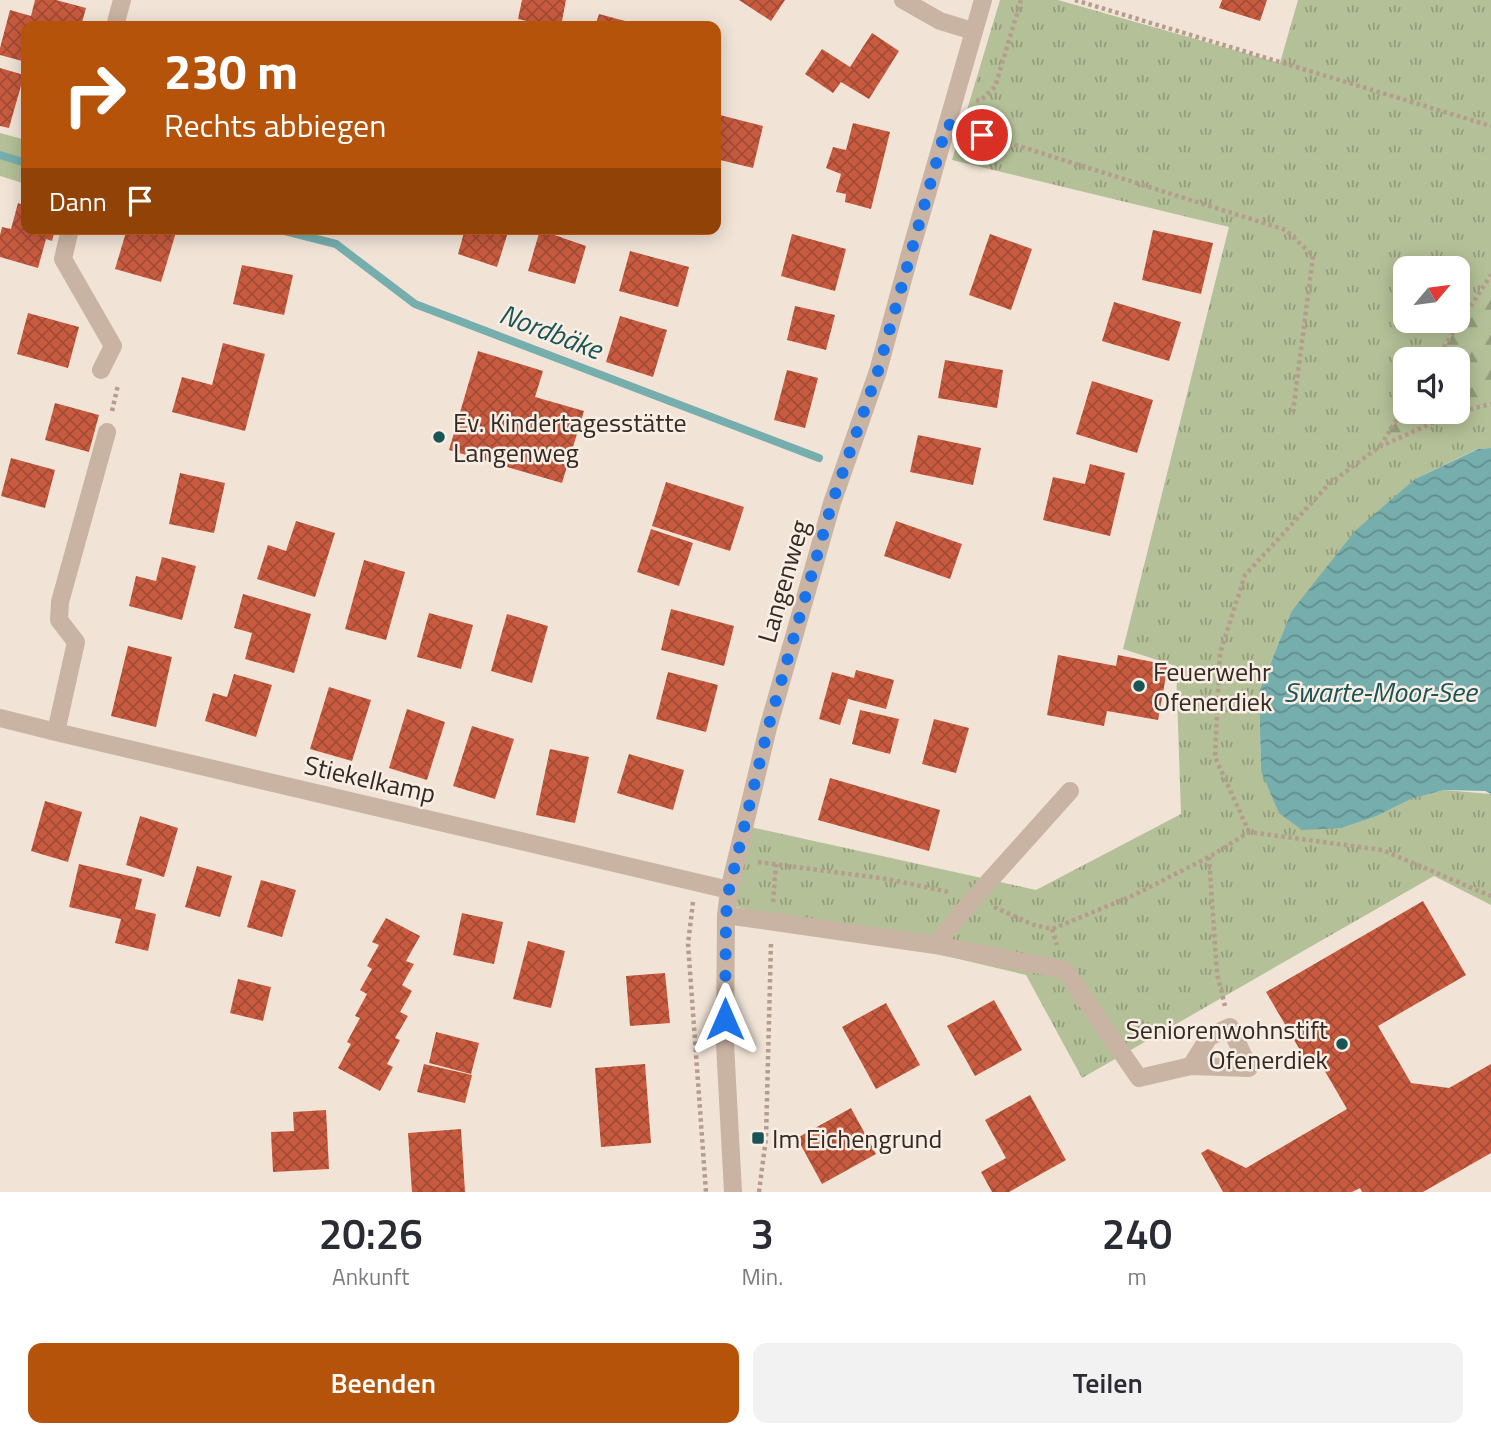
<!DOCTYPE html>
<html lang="de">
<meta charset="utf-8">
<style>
body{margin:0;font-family:"Titillium Web",sans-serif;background:#f2f2f3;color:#2b2b33;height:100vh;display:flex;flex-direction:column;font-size:26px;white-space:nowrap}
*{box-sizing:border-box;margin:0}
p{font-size:23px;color:#7c7c81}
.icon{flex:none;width:38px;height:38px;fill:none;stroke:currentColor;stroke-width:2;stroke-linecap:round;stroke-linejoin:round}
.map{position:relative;height:1192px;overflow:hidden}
.details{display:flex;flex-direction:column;background:#fff;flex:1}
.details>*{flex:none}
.guide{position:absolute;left:21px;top:21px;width:700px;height:214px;border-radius:14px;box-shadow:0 4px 18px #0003;background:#b45309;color:#fff;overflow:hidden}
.needle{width:46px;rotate:61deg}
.tools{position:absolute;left:1393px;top:256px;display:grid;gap:14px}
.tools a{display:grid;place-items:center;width:77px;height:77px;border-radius:14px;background:#fff;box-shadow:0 4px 18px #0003;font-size:35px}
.pin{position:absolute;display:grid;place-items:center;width:60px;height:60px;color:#fff;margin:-30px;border:4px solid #fff;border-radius:50%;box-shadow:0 2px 7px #0007}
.me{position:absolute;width:77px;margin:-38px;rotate:0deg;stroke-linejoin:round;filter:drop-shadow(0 0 5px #0008)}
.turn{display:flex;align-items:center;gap:24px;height:147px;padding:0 28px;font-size:32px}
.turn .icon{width:91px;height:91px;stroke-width:2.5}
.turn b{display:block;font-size:49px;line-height:60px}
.then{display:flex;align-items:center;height:66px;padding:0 28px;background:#0003;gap:14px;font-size:26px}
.eta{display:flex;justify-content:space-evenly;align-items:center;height:119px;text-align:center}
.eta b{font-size:42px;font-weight:600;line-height:49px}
.action{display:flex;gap:14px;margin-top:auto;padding:14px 28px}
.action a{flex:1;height:80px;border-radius:14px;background:#b45309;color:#fff;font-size:28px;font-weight:600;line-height:80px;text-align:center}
.action a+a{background:#f2f2f3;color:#2b2b33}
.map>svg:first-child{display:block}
</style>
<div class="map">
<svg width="1491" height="1192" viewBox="0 0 1491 1192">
<defs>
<pattern id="forest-firs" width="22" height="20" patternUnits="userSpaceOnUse" patternTransform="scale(1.75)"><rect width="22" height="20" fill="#b4c097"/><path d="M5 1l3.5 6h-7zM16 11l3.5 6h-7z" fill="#939c7b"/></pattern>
<pattern id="park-tufts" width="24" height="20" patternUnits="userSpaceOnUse" patternTransform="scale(1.75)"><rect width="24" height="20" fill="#b4c097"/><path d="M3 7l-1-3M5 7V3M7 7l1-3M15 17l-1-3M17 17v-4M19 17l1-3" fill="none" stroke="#939c7b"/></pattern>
<pattern id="water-waves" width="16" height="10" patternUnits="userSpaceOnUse" patternTransform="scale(1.75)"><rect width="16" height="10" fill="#76aeae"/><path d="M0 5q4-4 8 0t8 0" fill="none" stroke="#628e8d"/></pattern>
<pattern id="building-cross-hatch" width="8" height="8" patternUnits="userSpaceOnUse" patternTransform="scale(1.75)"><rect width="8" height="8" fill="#c85b3f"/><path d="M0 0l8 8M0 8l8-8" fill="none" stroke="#a34b35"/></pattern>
</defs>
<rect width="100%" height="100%" fill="#f1e4d7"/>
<path fill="#b4c097" d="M0,133l26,7v44l-26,-8z"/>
<path fill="url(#forest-firs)" d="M1491,275v129l-37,9 -75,34 26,-40v4h53v-52h-22z"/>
<path fill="url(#park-tufts)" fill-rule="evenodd" d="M1000,0h58l222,63 18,-63h193v275l-55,84h-31v48l-25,39 74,-33 37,-9v44l-14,1 -62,30 -124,133 -32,80 2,79 81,57 35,-12 34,-17 33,-9 47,4v111l-57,-29 -352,202 -56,-103 -297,-70 17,-79 290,64 145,-76 -5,-148 -53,-17 106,-422 -277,-67zM1405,268h53v52h-53z"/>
<path fill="url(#water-waves)" d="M1491,448v346l-6,-3 -41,-1 -33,9 -34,17 -35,12 -40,2 -23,-17 -18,-42 -2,-79 32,-80 64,-81 60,-52 63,-30z"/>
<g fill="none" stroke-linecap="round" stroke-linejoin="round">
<path stroke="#76aeae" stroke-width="8" d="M0,155l26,8
M277,229l59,15 79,60 404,154"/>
</g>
<path fill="url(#building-cross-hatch)" d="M35,0h21l30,8 -5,18h-55v36l-26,-7v-7l10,-38 21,6z
M522,0h44l-5,26h-11l-32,-7z
M739,0h46l-14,21z
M1222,0h45l-7,21 -41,-13z
M599,14l41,11 -1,1h-44z
M872,33l27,18 -30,48 -28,-17 -8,11 -28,-19 17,-25 28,18z
M0,68l24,7 -15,53 -9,-2z
M716,114l47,12 -10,42 -37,-9z
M853,123l37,9 -19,77 -26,-7 1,-8 -10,-2 5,-18 -15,-6 7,-21 13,3z
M18,203l8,3v23h29l-3,12 -6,-2 -8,29 -38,-11v-22l2,-8 9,2z
M127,229h50l-16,53 -46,-13z
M465,229h44l-12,38 -39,-13z
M540,230l46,16 -11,38 -47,-13z
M1153,230l60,13 -12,51 -59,-14z
M792,234l54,15 -11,42 -54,-15z
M990,234l42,15 -21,61 -42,-15z
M630,251l59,16 -11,40 -59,-16z
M242,265l51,10 -9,40 -51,-11z
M1114,302l67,20 -12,39 -67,-20z
M795,306l40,9 -9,35 -39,-10z
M28,313l51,14 -11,41 -51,-14z
M620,316l47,14 -14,47 -47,-15z
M223,343l42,11 -20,77 -73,-19 10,-35 30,8z
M478,351l65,20 -8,26 49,14 -22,72 -113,-33z
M945,360l58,10 -6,38 -59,-10z
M787,370l31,8 -13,50 -31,-8z
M1092,381l61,19 -16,53 -61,-19z
M55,403l44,12 -10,37 -44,-12z
M918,435l63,13 -8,37 -63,-13z
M11,458l44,12 -10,38 -44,-12z
M1090,464l35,9 -15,63 -67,-16 10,-43 32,7z
M180,473l45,10 -11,50 -45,-9z
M666,482l78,25 -14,44 -78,-25z
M296,521l39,12 -20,64 -58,-18 11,-34 18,6z
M896,521l66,23 -12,35 -66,-23z
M651,529l42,14 -14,43 -42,-14z
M162,557l34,9 -14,54 -53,-14 7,-30 20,5z
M364,560l41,12 -19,68 -41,-11z
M243,594l68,20 -17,59 -49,-14 7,-26 -18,-5z
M671,609l63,17 -10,40 -63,-16z
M429,613l44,12 -12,44 -44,-12z
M507,614l41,12 -16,57 -41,-12z
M128,646l44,11 -16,70 -45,-11z
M1058,655l58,11 2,-11 50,10 -10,55 -51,-9 -3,15 -57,-11z
M856,670l38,10 -8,29 -38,-10 -8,26 -21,-6 13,-47 22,6z
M668,672l50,13 -12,47 -50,-13z
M234,674l38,11 -16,52 -51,-16 8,-28 14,4z
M329,687l42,13 -19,61 -42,-12z
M407,709l38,13 -18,58 -38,-12z
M860,710l39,9 -9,35 -38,-10z
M934,719l35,9 -13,45 -34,-9z
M472,726l42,13 -19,60 -42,-13z
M550,749l39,8 -14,66 -39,-8z
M629,754l55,16 -11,40 -56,-17z
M830,778l110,32 -11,41 -111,-31z
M45,801l37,11 -14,50 -37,-11z
M140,816l38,12 -14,49 -38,-12z
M79,864l63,15 -7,30 21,5 -8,37 -33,-8 6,-24 -52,-12z
M197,866l35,10 -12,41 -35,-10z
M261,880l35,10 -14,47 -35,-10z
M1423,901l43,74 -88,51 33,57 38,5 42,-24v89l-68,39h-61l-2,-4 -8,4h-129l-22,-39 7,-4 38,19 101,-59 -28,-48 -9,6 -44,-75z
M462,913l41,9 -9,42 -41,-9z
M386,918l34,18 -14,25 8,3 -12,21 10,6 -12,21 8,4 -13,22 5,2 -13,24 6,3 -13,24 -42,-23 13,-24 -4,-2 13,-24 -5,-2 12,-22 -7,-4 12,-21 -5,-3 12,-21 -7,-3z
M528,941l37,10 -14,57 -38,-9z
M665,973l5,50 -40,3 -4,-50z
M238,979l33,8 -8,34 -33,-8z
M994,1000l28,50 -47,26 -28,-50z
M886,1003l34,62 -44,24 -34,-62z
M436,1032l43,11 -8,31 -42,-11z
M424,1064l48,11 -7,28 -48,-11z
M645,1064l6,79 -50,4 -6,-79z
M1030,1095l36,65 -57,32h-17l-11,-20 25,-14 -21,-38z
M851,1108l25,46 -54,30 -25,-46z
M326,1110l3,59 -56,3 -2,-40 23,-1 -1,-19z
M461,1129l4,63h-53l-4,-59z"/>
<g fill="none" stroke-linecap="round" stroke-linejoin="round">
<path stroke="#b59d8e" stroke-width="4.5" stroke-dasharray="3.5 3.5" stroke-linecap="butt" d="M1075,0l416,126
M976,100l4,1 15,-14 26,-87
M968,130l318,100 27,26 -20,156
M1436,359l55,-84
M112,411l6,-26
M1380,446l25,-39
M1249,832l-34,-75 5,-104 25,-78 84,-91 50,-37 75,-34 37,-9
M1209,857l8,117 8,32
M758,862l129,17 62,13
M693,902l-5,42 18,248
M773,902l3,-38
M994,907l40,18 18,4 80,-33 77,-39 40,-25 133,18 109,46
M1052,929l5,16
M759,1192l7,-54 5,-196"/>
<path stroke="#c9b3a3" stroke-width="18" d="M903,0l37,21 33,10
M115,26l7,-26
M70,229l-7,30 50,87 -12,24
M0,718l56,14 673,158
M56,732l20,-90 -17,-22 1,-18 47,-170
M726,915l209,30 130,25 74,108 52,-12 58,2 -19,-41 -21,10 -18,29
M935,945l39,-47 96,-107
M733,1192l-8,-148 1,-129 3,-25 39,-162 64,-225 46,-132 33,-121 72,-250"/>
</g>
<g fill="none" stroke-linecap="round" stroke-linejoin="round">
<path stroke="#1a73e8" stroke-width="12" stroke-dasharray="0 21.6" d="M725,1019l1,-104 3,-25 39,-162 64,-225 46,-132 69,-247 35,11"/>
</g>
<g fill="#1b5456" stroke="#f9eee3" stroke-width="2.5">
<circle cx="439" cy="437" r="7"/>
<circle cx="1139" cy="686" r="7"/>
<circle cx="1342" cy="1044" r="7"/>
<rect x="751" y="1131" width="14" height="14" rx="3.5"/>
</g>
<g text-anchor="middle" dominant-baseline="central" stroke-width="5" stroke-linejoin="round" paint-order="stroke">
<g font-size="26" fill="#342925" stroke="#f9eee3" text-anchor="start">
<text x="453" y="422">Ev. Kindertagesstätte<tspan x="453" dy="30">Langenweg</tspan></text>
<text x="1153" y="671">Feuerwehr<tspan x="1153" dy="30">Ofenerdiek</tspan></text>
<text x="1328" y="1029" text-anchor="end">Seniorenwohnstift<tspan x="1328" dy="30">Ofenerdiek</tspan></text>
<text x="772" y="1138">Im Eichengrund</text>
</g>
<g font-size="26" fill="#342925" stroke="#f9eee3">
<text transform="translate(783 581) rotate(-74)">Langenweg</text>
<text transform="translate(370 779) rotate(13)">Stiekelkamp</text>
</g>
<g font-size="28" font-style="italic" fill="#1b5456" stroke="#f9eee3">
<text transform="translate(551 331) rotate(21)">Nordbäke</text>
<text x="1380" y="691">Swarte-Moor-See</text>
</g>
</g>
</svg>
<div class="tools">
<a><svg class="needle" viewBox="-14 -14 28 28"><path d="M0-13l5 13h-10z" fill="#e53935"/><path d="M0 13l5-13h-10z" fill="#7c7c81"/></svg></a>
<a><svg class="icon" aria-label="sound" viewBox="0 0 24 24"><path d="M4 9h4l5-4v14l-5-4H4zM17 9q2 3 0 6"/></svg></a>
</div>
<div class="pin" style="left:982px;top:135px;background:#d93025"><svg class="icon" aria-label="arrive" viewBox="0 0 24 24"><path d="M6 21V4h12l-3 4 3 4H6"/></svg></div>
<svg class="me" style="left:725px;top:1019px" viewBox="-20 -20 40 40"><path d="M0-17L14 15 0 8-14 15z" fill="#1a73e8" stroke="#fff" stroke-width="4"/></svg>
<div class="guide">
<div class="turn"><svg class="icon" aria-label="right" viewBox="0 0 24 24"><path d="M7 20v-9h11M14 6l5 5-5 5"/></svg><div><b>230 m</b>Rechts abbiegen</div></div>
<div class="then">Dann<svg class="icon" aria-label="arrive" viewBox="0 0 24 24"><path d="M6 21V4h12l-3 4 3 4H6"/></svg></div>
</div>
</div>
<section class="details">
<div class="eta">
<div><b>20:26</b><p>Ankunft</p></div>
<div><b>3</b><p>Min.</p></div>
<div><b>240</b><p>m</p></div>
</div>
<div class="action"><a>Beenden</a><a>Teilen</a></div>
</section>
